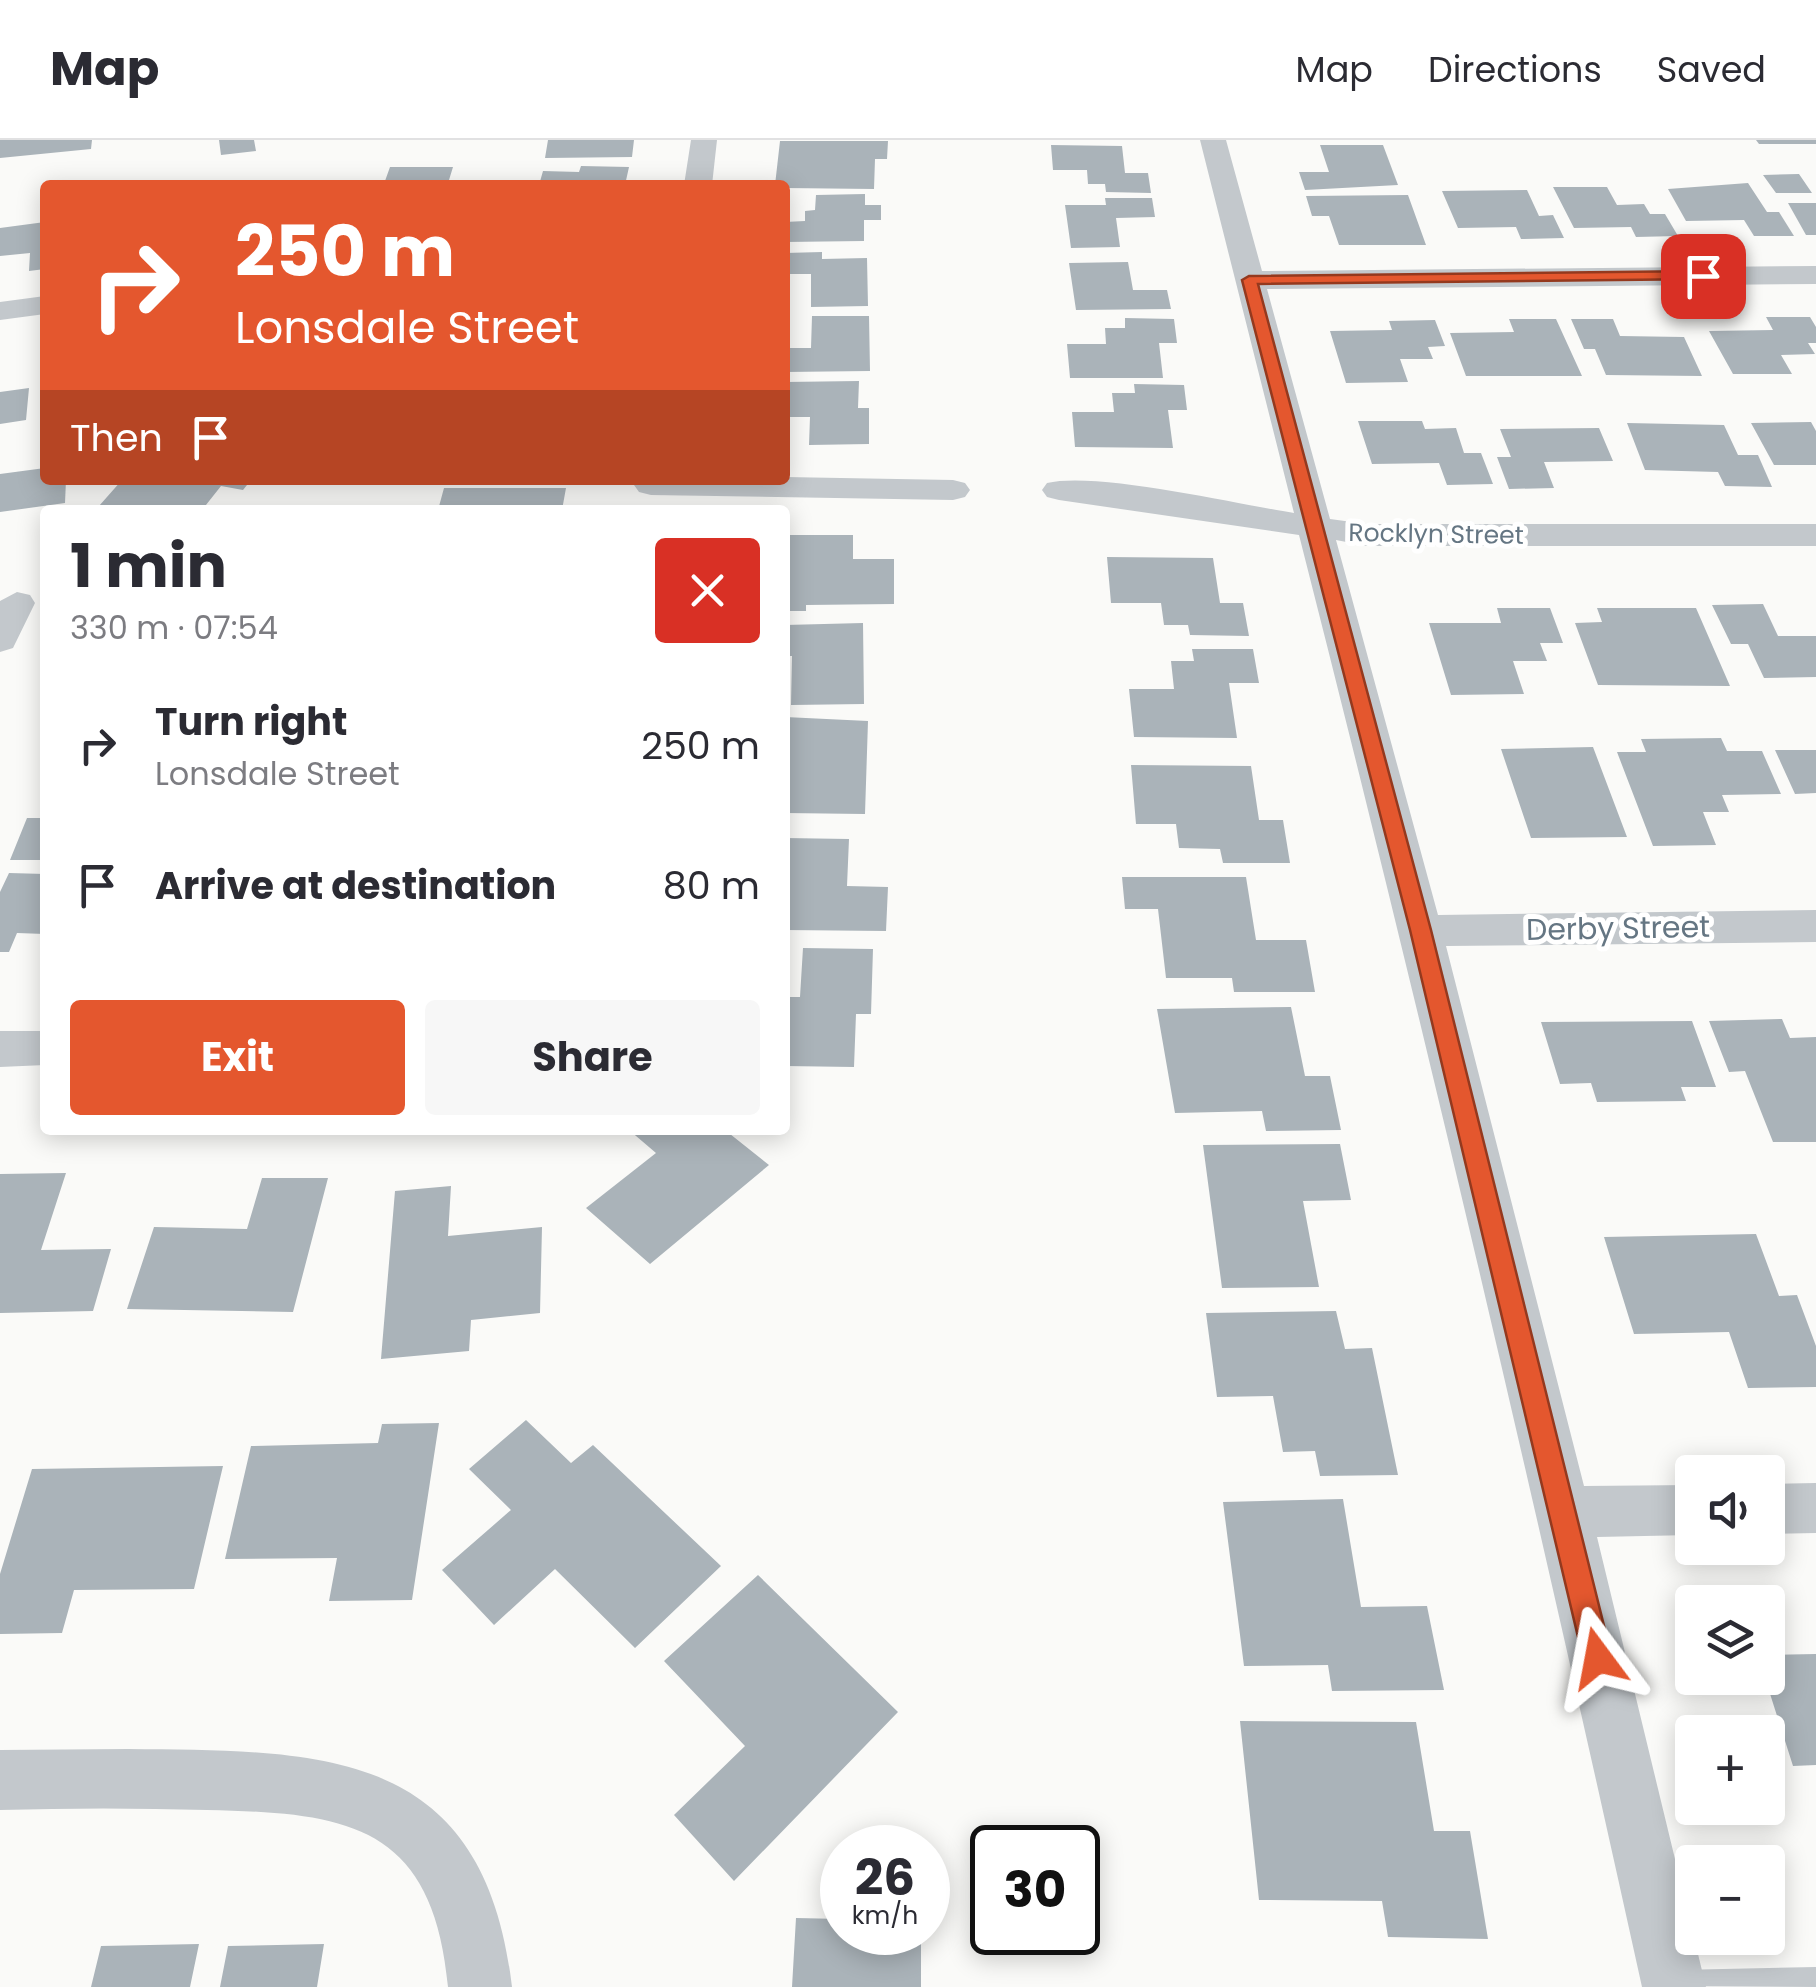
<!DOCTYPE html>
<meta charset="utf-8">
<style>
body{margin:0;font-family:Poppins,sans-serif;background:#f7f7f7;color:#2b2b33;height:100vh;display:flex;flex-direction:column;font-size:38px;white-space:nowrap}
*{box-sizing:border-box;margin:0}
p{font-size:32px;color:#7c7c81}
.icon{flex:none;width:55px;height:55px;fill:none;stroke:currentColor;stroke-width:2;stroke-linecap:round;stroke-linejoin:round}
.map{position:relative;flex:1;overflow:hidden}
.side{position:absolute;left:40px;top:365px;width:750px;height:630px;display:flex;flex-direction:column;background:#fff;border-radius:10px;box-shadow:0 5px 25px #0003}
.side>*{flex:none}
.guide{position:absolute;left:40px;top:40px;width:750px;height:305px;border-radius:10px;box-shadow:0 5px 25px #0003;background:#e4572e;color:#fff;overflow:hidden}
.fabs{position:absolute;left:1675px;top:1315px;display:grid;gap:20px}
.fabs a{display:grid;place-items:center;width:110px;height:110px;border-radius:10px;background:#fff;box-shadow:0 5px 25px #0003;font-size:50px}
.speed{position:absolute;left:820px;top:1685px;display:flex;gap:20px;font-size:50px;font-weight:700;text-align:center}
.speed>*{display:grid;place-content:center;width:130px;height:130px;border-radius:50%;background:#fff;box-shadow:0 5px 25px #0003;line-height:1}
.speed small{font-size:25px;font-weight:400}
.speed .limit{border:5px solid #111;border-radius:15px;background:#fff;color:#111}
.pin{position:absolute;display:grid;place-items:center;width:85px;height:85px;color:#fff;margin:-42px;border-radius:20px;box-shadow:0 5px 15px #0006}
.me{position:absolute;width:110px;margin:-55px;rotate:347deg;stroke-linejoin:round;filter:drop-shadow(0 0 8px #0008)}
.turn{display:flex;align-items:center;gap:35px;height:210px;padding:0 30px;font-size:45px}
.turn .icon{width:130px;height:130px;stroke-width:2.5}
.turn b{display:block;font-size:70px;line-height:85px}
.then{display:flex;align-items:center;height:95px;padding:0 30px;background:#0003;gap:20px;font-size:38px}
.round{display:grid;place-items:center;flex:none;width:105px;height:105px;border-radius:10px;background:#f7f7f7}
.head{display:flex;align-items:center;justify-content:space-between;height:170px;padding:0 30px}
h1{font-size:60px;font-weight:700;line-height:75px}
.button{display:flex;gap:20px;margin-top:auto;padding:20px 30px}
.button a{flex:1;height:115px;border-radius:10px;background:#e4572e;color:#fff;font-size:40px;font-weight:700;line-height:115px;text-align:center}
.button a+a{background:#f7f7f7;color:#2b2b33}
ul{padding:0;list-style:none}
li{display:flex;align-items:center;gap:30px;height:140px;padding:0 30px}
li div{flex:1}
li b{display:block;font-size:38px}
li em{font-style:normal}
header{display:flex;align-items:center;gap:60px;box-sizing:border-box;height:140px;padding:0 50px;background:#fff;border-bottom:2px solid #e1e1e2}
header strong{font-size:48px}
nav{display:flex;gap:55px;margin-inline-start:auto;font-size:35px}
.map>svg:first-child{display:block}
</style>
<header>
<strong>Map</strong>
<nav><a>Map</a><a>Directions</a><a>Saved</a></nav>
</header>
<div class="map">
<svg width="1816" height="1847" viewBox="0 0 1816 1847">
<rect width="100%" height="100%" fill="#fafaf8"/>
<path fill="#aab3b9" d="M0,0h92l-1,9 -91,9z
M219,0h35l2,11 -35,4z
M548,0h86l-2,17 -87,1z
M1756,0h60v4h-57z
M780,1h108l-1,18h-12l-1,30 -89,-1 -10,-3z
M1051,5l71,1 3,27h23l3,20 -45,-1 -1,-8h-17l-1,-14h-34z
M1320,5h63l15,40 -93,5 -6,-18h30z
M581,26l48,1 -4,18h-86l4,-14 36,1z
M390,27h63l-4,13h6l-1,5h-84l1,-4h14z
M1799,34l13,19h-36l-13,-18z
M1748,43l19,29h12l15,24h-40l-10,-16 -58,1 -18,-32z
M1553,47h54l10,18 27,-1 6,10h15l13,22 -42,1 -5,-10 -57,1z
M1527,50l12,26 14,-1 11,23 -43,1 -5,-12 -58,1 -16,-37z
M865,54v11h16v15h-17v21l-79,1v-20l20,-1v-10l10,-1 1,-15z
M1408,55l18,50h-87l-10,-29h-17l-6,-20z
M1105,58h47l3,19 -39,1 4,29 -49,1 -6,-43h41z
M1788,63h28v32h-10z
M45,82v47l-16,2 1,-18 -30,3v-28z
M822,112v7l45,-1 1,48 -57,1v-33h-26v-21z
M1128,122l5,28h34l4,19 -95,1 -7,-47z
M812,176h57l1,55 -85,1v-24h26z
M1766,177h44l6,10v16h-8l7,11 -34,1 11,19h-59l-24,-43 64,-1z
M1125,178l49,1 3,24h-18l4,35h-93l-3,-34h39l-1,-16h20z
M1509,179h47l26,57h-116l-16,-43 64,-1z
M1571,179h42l7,17 64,1 18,39 -96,-1 -11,-26h-11z
M1435,180l10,26 -17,1 5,12h-33l8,23 -62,1 -16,-52 62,-1 -3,-9z
M859,241l-1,27h11v36l-60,1 1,-28h-25v-35z
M1134,244l50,1 3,25h-19l5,38 -98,-1 -3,-35h42l-2,-19h23z
M29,248l-3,32 -26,4v-32z
M1358,281h64l3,8 31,-1 8,25h17l12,31 -46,1 -8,-22 -67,1z
M1811,282l5,9v34h-42l-23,-42z
M1627,283l97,2 14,30h20l14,32 -47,-1 -7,-14 -73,-2z
M1599,288l14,33 -69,1 10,26 -45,1 -12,-32h14l-11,-28z
M45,328v12h21l-1,23 -65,9v-38z
M122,340h129l-8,10 -22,-4 -19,24 -103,-4z
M444,348h122l-4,22h-124z
M785,395h68v24h41v45l-88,1v6h-21z
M1107,417l106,1 7,45h23l6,33 -59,-1 -2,-10h-24l-3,-22h-50z
M1763,464l15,32h38v41l-52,1 -16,-34h-17l-19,-39z
M1497,468h53l13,35h-23l7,18h-34l11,33 -73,1 -22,-72h72z
M1597,468h99l34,78 -132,-1 -23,-62 27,-1z
M863,483l1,81 -73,1 1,-49h-7v-31z
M1192,509h61l6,34h-30l8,55 -103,-1 -5,-48h45l-3,-28h23z
M785,577l83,4 -3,93 -80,-1z
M1721,598l6,13h35l19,43 -59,1 7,17h-26l13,33 -63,1 -36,-94h29l-5,-13z
M1593,607l34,90 -96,1 -30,-89z
M1775,610h41v43l-21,1z
M1131,625l120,1 8,54h24l7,43h-67l-3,-14 -41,-1 -3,-24h-40z
M27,678h18v42h-35z
M785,698l64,1 -2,47 41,1 -2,44 -101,-1z
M9,733l36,1v60l-28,-1 -8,19h-9v-60z
M1122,737h124l10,63h50l9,52h-81l-2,-14h-66l-8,-69h-33z
M803,808l70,1 -2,65h-15l-2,53 -69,-1v-69h15z
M1291,867l14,69h25l11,54 -75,1 -4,-20 -87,2 -18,-104z
M1782,879l8,19 26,-1v105h-43l-28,-71 -16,1 -20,-51z
M1692,881l24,66h-35l5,14 -89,1 -6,-19 -31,1 -19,-62z
M629,990h96l44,35 -119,99 -64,-56 70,-55z
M1340,1004l11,56 -48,1 16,86 -97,1 -19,-143z
M66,1033l-25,77 70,-1 -18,62 -93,2v-139z
M262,1038h66l-35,134 -166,-3 27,-82 93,2z
M451,1046l-3,50 94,-9 -2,86 -69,7 -2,31 -88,8 14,-168z
M1756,1094l23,62 18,-1 19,51v41l-68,1 -19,-56 -95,2 -30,-97z
M1336,1171l9,38 27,-1 26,127 -78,1 -5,-25 -32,1 -10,-56 -56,1 -11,-84z
M526,1280l45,43 22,-18 128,121 -86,82 -80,-79 -61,56 -52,-55 69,-60 -42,-41z
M439,1283l-27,177 -83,1 8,-43 -112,1 26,-113 127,-3 4,-19z
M223,1326l-29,123 -120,1 -12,43 -62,1v-60l32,-105z
M1343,1359l18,108 66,-1 17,84 -112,1 -4,-26 -84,1 -21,-164z
M758,1435l140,137 -164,169 -60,-66 71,-69 -81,-85z
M1816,1514v111l-23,1 -28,-88 3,-23z
M1240,1581l176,1 18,109h36l18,108 -100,-2 -6,-36 -123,-1z
M796,1778l46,1v13h79v55h-129z
M199,1804l-9,43h-99l10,-41z
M324,1804l-7,43h-97l8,-41z"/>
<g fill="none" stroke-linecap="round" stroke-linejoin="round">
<path fill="#c3c8cc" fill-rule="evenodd" d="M1816,1827v20l-155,-1 5,-11 11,-5z"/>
<path fill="#c3c8cc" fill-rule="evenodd" d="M691,0h26l-5,45h-28z
M1200,0h26l36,131 554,-5v18l-549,5 63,230 37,5h449v22h-449l-31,-6 102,375 378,-5v32l-370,4 138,540 108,-1v50l-95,2 109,450h-64c-107,-486 -220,-970 -343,-1452l-240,-35 -12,-3 -5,-7 5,-7c49,-12 191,21 247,30z
M45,156v18l-45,6v-18z
M785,337l168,3 12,3 5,7 -5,7 -12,3 -302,-5 -12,-3 -5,-7 4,-5z
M17,452l13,3 5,8 -22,45 -13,4v-51z
M0,891h45v34l-45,2z
M1816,1343v50l-48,1v-50z
M128,1609c195,2 356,-2 384,238h-64c-15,-163 -101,-174 -241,-177 -69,-2 -138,-2 -207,0v-60z"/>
</g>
<path fill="#e4572e" stroke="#94391e" stroke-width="2.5" d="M1703,131l7,5 -2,3 -450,5 173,646 181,728 -4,10 -10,4 -11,-4 -4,-10 -173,-728 -168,-650 7,-4z"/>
<g text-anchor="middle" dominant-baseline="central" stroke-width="10" stroke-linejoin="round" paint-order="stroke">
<g font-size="25" fill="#657683" stroke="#fff">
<text transform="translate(1436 394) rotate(1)">Rocklyn Street</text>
</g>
<g font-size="30" fill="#657683" stroke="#fff">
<text transform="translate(1618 788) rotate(-1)">Derby Street</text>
</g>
</g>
</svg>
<div class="fabs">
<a><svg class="icon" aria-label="sound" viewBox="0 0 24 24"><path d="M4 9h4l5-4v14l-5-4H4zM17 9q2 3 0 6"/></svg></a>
<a><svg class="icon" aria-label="layers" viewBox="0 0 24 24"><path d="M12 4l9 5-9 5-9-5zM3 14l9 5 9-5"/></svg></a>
<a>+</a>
<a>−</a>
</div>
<div class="speed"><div>26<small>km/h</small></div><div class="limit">30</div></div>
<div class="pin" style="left:1703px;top:136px;background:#d93025"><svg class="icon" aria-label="arrive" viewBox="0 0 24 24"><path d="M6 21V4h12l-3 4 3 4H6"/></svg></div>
<svg class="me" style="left:1598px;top:1518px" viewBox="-20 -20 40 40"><path d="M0-17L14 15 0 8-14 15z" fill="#e4572e" stroke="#fff" stroke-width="4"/></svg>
<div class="guide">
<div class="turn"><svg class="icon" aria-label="right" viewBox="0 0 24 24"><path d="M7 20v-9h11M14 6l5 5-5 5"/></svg><div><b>250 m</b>Lonsdale Street</div></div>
<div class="then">Then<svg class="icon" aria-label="arrive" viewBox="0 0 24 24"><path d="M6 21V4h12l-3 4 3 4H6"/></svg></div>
</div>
<section class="side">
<div class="head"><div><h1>1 min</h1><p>330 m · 07:54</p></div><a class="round" style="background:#d93025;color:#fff"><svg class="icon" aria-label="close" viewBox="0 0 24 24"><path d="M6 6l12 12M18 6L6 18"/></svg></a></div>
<ul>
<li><svg class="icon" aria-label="right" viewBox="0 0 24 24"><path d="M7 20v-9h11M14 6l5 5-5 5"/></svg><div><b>Turn right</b><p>Lonsdale Street</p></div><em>250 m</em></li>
<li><svg class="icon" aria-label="arrive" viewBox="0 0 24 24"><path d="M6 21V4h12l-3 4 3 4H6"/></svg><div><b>Arrive at destination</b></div><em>80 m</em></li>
</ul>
<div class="button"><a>Exit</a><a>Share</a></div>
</section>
</div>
